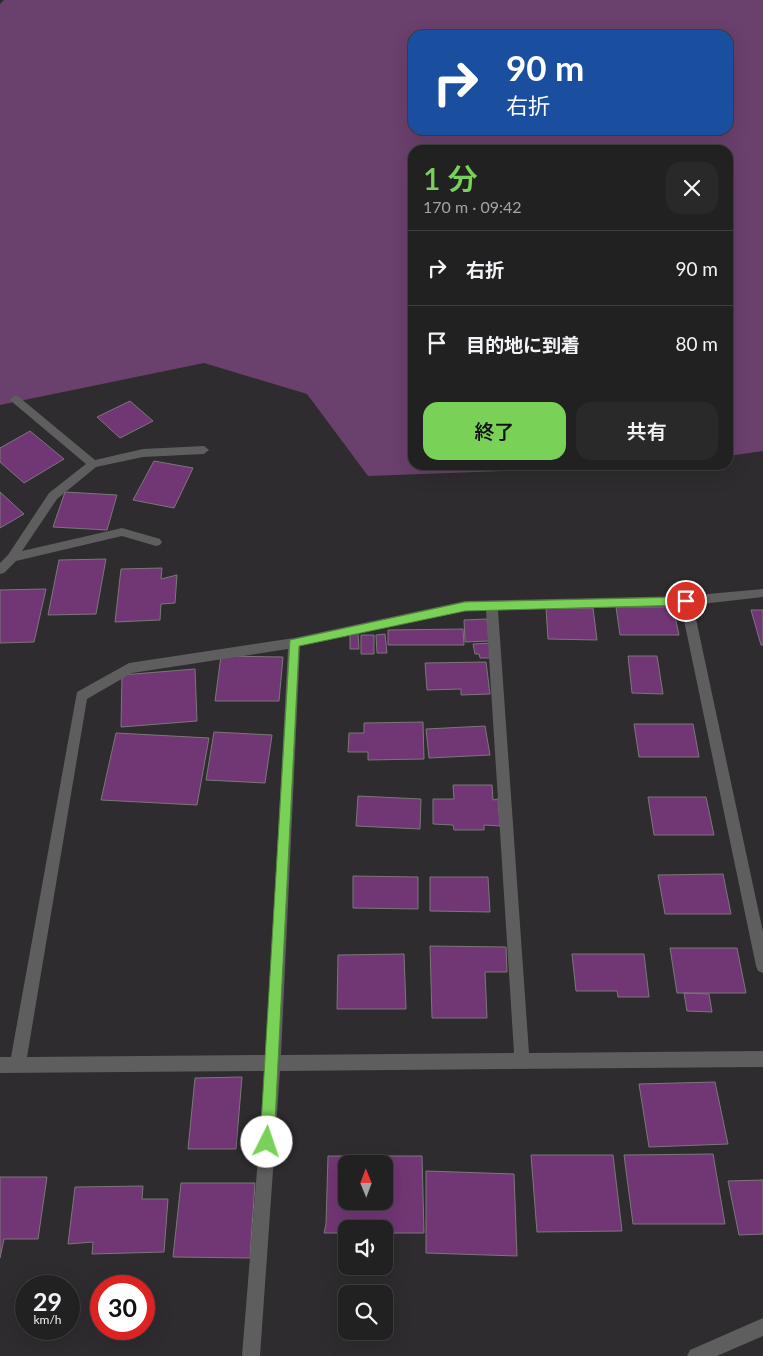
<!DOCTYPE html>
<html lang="ja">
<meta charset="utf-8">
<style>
body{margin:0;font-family:Lato,"Noto Sans JP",sans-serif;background:#2a292a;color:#f1f3f6;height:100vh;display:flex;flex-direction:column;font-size:19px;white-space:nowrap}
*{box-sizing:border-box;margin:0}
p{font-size:16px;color:#a2a3a5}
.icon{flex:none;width:28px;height:28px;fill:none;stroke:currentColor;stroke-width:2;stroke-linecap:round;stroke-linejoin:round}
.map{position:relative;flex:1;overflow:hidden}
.panel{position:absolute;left:408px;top:145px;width:325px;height:325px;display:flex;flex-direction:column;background:#222122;border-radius:15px;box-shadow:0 5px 20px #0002,0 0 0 1px #3f3e40}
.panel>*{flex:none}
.banner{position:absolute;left:408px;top:30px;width:325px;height:105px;border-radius:15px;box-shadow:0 5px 20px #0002,0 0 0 1px #3f3e40;background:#1a4fa0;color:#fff;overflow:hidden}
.needle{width:32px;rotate:359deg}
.buttons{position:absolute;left:338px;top:1155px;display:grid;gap:10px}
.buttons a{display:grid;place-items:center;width:55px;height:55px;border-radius:10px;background:#222122;box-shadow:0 5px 20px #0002,0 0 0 1px #3f3e40;font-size:25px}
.speed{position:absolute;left:15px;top:1275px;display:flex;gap:10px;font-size:25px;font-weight:700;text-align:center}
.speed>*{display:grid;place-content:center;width:65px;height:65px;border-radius:50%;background:#222122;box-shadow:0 5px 20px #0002,0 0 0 1px #3f3e40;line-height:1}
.speed small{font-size:12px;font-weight:400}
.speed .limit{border:8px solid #d22;background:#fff;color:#111}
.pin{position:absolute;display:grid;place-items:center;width:42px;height:42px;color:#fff;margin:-21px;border:2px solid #fff;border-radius:50%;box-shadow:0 1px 5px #0007}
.me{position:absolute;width:55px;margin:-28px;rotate:4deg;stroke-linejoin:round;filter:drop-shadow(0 0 4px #0008)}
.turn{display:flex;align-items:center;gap:18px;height:105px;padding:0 15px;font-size:22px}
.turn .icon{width:65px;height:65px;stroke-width:2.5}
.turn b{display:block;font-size:35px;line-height:42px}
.round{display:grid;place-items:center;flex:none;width:52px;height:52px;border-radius:15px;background:#2a292a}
.head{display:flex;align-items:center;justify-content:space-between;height:85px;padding:0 15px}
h1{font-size:30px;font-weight:600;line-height:38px;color:#79d157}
.action{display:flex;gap:10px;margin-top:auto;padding:10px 15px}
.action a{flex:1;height:58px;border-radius:15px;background:#79d157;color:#111;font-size:20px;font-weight:600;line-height:58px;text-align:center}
.action a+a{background:#2a292a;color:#f1f3f6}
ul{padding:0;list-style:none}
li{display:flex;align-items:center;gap:15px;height:75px;padding:0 15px;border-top:1px solid #3f3e40}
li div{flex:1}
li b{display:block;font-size:19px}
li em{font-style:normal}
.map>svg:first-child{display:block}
</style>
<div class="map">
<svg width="763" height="1356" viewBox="0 0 763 1356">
<rect width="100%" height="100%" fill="#2e2c2e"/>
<path fill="#6a406c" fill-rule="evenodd" d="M4,0h759v451l-35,5v-306h-316v315h249l-293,11 -61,-82 -103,-31 -204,42v-401zM412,35h316v95h-316z"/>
<path fill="#713774" stroke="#7a777a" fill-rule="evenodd" d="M130,401l23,20 -33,17 -23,-21z
M30,431l34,28 -40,24 -24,-21v-14z
M154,461l39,7 -19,40 -41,-8z
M0,492l24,22 -24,14z
M65,492l52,3 -10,35 -54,-3z
M106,559l-10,55 -48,1 11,-55z
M162,568l-1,11 16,-4 -2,28 -14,1 -1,16 -45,2 6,-53z
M46,589l-12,53 -34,1v-53z
M616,607h57l6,28h-59z
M546,608h47l4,32 -49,-1z
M751,610h12v35h-2z
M487,619l2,22 -24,1 -1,-22z
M463,629l1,16h-76v-15z
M350,633h8l1,16h-9z
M385,634l2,19h-10l-1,-18z
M361,635h13v19h-13z
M492,643l2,15h-14l-1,-4h-4l-2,-10z
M221,656l62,1 -4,44h-64z
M628,656h29l6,38 -31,-1z
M486,662l4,32 -29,1v-6l-34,1 -2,-27z
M195,669l2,52 -76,6 1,-52z
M423,722l1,37 -56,1v-8h-20l1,-19h15v-10z
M634,724h59l6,33h-60z
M485,726l5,29 -61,3 -3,-29z
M214,732l58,3 -7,48 -59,-3z
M116,733l93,5 -12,67 -96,-5z
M453,785h39l1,15 5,-1 2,27 -16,-1v5h-30l-1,-5 -20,-1v-25h21z
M358,796l63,3 -1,30 -64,-3z
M648,797h58l8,38h-60z
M723,874l8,40h-66l-7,-39z
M353,876l65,1v32l-65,-1z
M430,877h58l2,35 -60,-1z
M430,946l76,1 1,25h-22l2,46h-55z
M670,948h67l9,45h-69z
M404,954l2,55h-69l1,-54z
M572,954h72l5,43h-31l-1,-6h-41z
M684,993l25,1 3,18 -25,-1z
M242,1077l-6,72h-48l7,-71z
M715,1082l13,62 -79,3 -10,-63z
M713,1154l12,70h-92l-9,-69z
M531,1155h82l9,76 -85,1z
M328,1156h94l2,77h-40v-4h-38v4h-22l2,-9zM346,1164h38v37h-38z
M426,1171l88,3 3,82 -91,-3z
M0,1177h47l-9,62h-34l-4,19z
M763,1180v54l-24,1 -11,-54z
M181,1183h74l-5,75 -77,-1z
M143,1186l-1,13h26l-4,53 -72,2 1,-12 -25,2 7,-57z"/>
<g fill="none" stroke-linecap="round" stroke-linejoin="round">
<path fill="#5d5e5d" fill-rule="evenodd" d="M15,396l4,1 76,63 48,-11 61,-3 5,4 -5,4 -61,3 -47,10 -39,32 -35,52 100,-23 38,11 2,3 -2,3 -4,1 -34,-10 -106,25 -12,12 -4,1v-11l8,-8 41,-62 37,-29 -75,-63 -1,-2z
M763,589v8l-70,8 70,327v41l-5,-2 -2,-5 -75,-360 -183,4 31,443 234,-2v16l-483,4 -20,285h-18l23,-285 -265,2v-16h11l66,-365 52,-29 165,-25 171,-37 221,-5zM486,610l28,443 -233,2 19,-409 165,-35zM288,649l-22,406 -239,2 60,-358 45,-26z
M763,1318v18l-46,20h-30l3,-6z"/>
</g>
<path fill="#79d157" stroke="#4f8839" d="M686,597l6,4 -6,4 -221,6 -166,35 -25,496 -2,5 -5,2 -5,-2 -2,-5 30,-502 175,-38z"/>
</svg>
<div class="buttons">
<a><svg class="needle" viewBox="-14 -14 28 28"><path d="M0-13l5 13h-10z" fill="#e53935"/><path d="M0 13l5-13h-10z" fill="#a2a3a5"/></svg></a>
<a><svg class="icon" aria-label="sound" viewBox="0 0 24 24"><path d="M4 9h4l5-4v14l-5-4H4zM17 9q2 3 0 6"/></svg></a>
<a><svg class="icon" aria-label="search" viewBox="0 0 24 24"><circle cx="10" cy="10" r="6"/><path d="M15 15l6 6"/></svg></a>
</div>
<div class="speed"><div>29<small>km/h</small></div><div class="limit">30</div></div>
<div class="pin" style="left:686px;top:601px;background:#d93025"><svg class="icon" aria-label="arrive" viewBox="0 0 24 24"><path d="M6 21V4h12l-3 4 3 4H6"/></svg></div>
<svg class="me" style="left:267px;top:1142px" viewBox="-20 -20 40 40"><circle r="19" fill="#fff"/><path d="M0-13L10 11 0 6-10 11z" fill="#79d157"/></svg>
<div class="banner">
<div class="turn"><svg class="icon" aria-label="right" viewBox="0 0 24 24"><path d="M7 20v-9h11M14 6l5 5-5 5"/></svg><div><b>90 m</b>右折</div></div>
</div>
<section class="panel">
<div class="head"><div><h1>1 分</h1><p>170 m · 09:42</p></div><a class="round"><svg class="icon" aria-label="close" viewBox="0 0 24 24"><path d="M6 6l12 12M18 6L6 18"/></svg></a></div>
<ul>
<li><svg class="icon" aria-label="right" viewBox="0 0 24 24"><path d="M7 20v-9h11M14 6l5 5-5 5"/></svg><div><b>右折</b></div><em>90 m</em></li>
<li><svg class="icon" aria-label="arrive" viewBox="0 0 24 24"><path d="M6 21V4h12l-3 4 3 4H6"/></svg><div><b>目的地に到着</b></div><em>80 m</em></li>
</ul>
<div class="action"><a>終了</a><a>共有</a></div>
</section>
</div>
